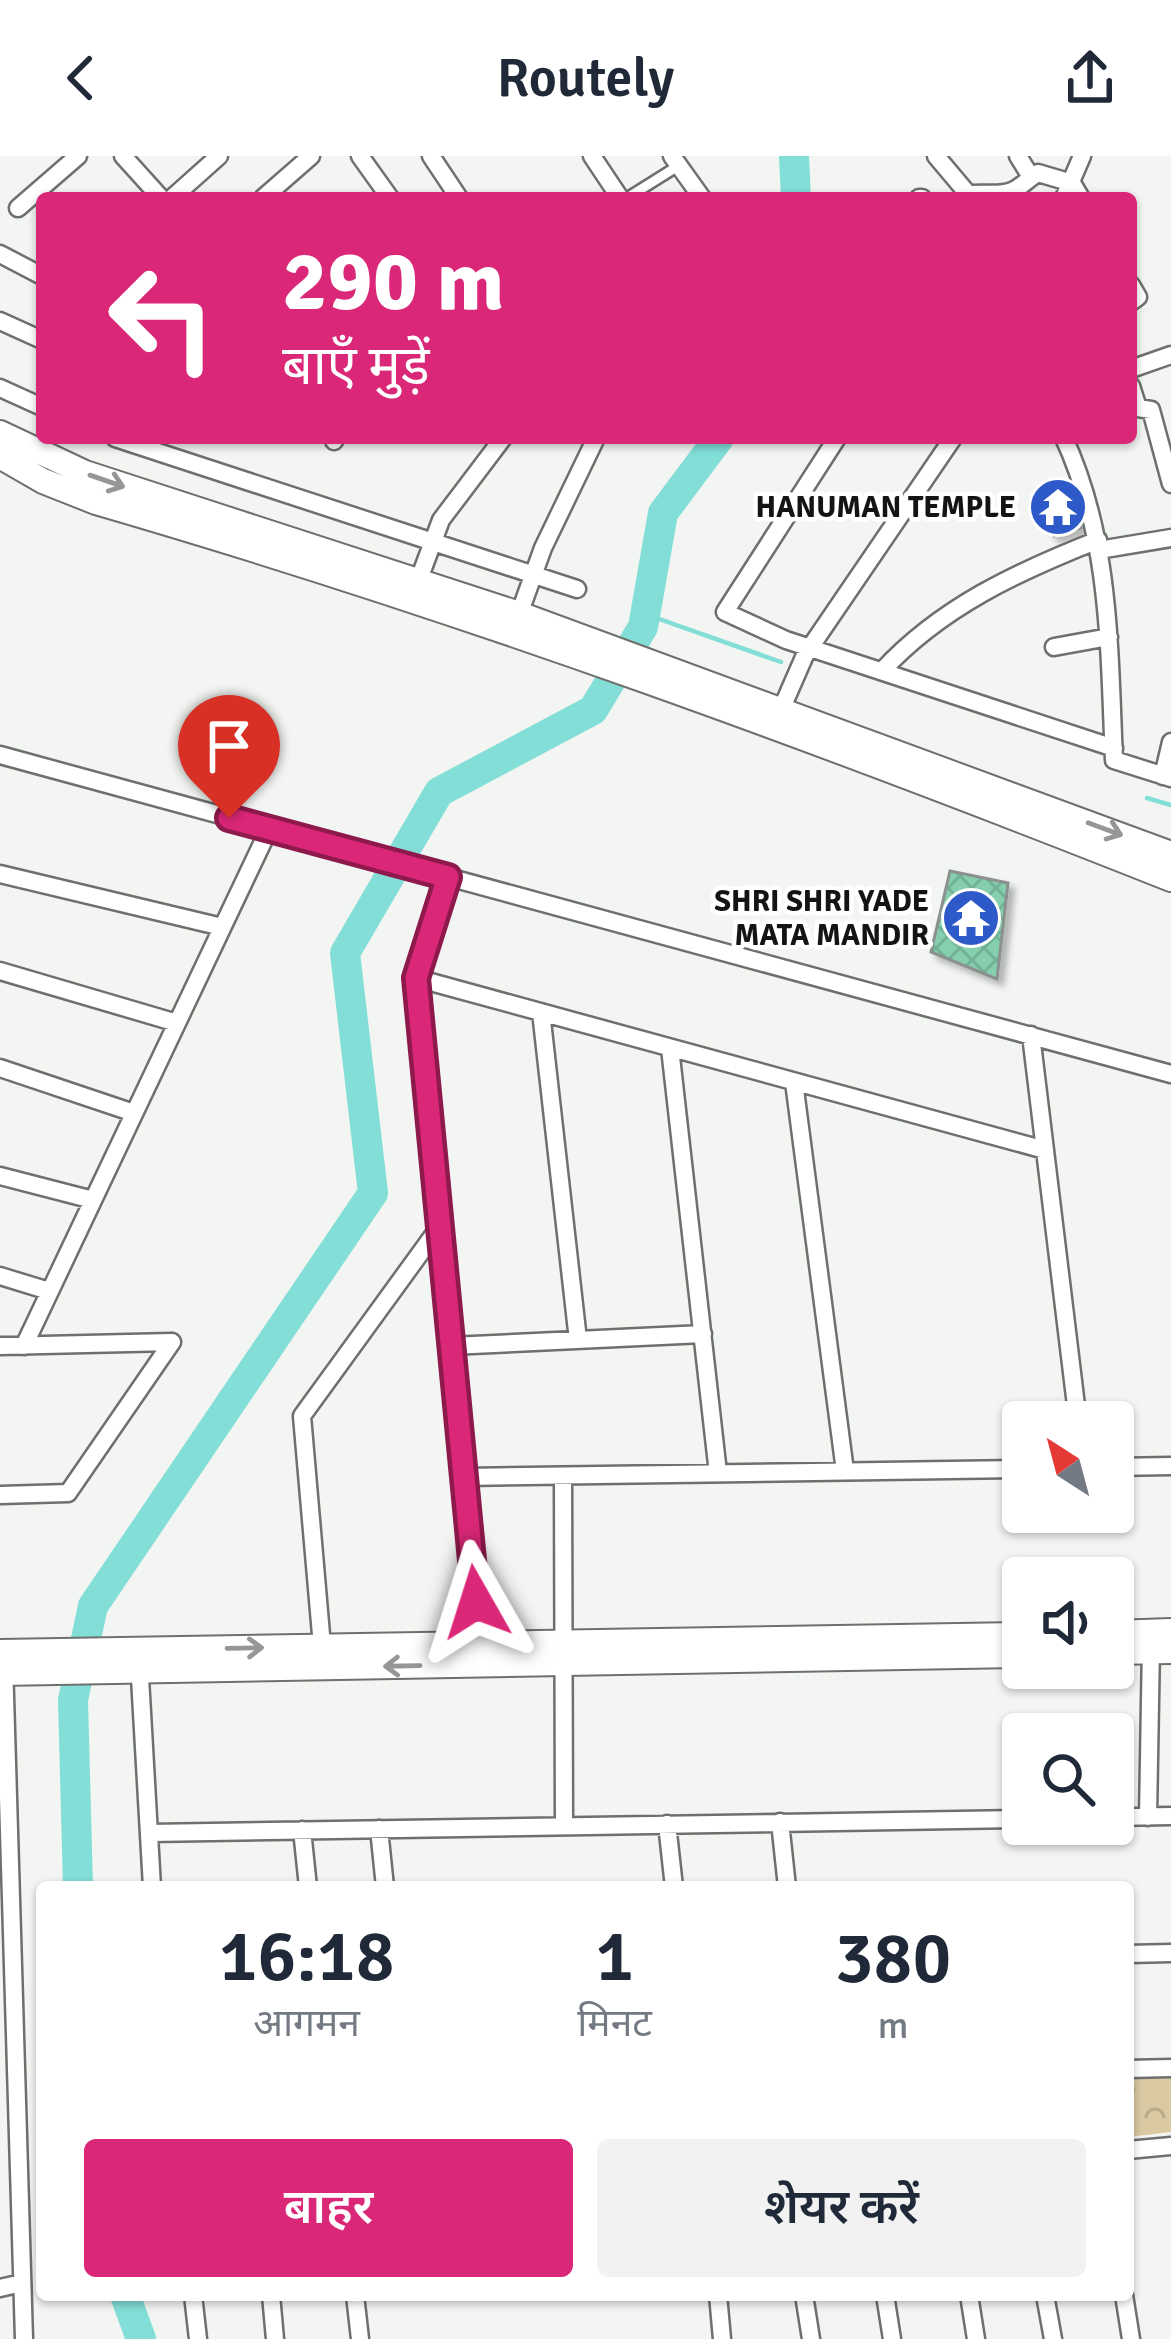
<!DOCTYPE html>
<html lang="hi">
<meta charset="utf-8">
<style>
body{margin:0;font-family:Signika,"Noto Sans Devanagari",sans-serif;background:#f2f2f3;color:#1f2937;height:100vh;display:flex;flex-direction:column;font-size:45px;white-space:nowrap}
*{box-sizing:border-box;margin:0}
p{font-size:39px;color:#747a83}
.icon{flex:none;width:66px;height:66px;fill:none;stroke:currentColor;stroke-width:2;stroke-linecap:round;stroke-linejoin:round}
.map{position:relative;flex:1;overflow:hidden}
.panel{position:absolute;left:36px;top:1725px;width:1098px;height:420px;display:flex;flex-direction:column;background:#fff;border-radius:12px;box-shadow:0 3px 9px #0004}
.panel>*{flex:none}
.top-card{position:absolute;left:36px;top:36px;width:1101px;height:252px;border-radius:12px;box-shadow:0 3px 9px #0004;background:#db2777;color:#fff;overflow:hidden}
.needle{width:78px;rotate:324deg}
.fabs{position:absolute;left:1002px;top:1245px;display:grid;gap:24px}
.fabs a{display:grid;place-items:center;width:132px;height:132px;border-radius:12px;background:#fff;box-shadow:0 3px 9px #0004;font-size:60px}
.pin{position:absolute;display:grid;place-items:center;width:102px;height:102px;color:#fff;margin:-123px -51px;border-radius:50% 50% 50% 0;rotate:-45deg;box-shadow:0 0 12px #0007}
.pin .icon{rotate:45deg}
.me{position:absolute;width:132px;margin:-66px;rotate:354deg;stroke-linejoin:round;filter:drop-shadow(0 0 9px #0008)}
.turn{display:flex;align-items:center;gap:42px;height:252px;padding:0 48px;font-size:54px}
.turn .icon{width:156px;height:156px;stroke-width:2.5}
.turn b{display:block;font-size:84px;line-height:102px}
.eta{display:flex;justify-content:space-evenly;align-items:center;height:204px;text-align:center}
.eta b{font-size:72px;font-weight:600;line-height:84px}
.action{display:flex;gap:24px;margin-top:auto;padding:24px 48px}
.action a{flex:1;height:138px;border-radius:12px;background:#db2777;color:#fff;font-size:48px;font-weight:600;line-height:138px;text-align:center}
.action a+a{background:#f2f2f3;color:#1f2937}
header{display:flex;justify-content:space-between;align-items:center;height:156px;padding:0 48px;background:#fff;font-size:54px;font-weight:600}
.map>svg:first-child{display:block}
</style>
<header><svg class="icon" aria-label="back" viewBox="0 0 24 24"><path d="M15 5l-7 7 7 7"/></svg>Routely<svg class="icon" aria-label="share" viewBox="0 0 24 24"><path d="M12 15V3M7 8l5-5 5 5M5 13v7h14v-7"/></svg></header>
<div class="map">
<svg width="1171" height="2183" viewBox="0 0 1171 2183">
<defs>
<pattern id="park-crowns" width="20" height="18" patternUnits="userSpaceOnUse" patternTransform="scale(3)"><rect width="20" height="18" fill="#dac9a1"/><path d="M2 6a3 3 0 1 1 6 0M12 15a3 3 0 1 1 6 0" fill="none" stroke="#baac8a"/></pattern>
<pattern id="building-cross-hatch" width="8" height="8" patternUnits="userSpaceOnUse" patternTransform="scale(3)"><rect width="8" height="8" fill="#85cfae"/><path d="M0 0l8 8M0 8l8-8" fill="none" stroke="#72b195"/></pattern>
<filter id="shadow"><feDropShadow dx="6" dy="6" stdDeviation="3" flood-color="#0004"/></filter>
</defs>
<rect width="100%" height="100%" fill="#f2f5f1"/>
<path fill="url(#park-crowns)" d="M1171,1922v54l-43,5v-58z"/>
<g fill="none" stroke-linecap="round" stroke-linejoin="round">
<path stroke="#82ded7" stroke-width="4.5" d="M645,458l136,48
M1147,642l24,7"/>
<path stroke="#82ded7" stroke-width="30" d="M794,0l2,42
M78,1731l-5,-187 20,-94 280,-413 -28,-240 94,-161 154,-82 50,-83 20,-114 56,-75
M125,2139l16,44"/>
</g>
<path fill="url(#building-cross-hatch)" stroke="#8b918e" stroke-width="3" filter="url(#shadow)" d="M1071,330l10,42 -27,8 -12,-17 -4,-24z
M950,715l58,12 -11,96 -66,-27z"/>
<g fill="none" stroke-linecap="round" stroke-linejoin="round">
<g stroke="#6d706c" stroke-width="14">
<path id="lane" d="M627,42l51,-32"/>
</g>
<g stroke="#6d706c" stroke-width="21">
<path id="street" d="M123,0l38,42
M360,0l30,42
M431,0l28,42
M592,0l28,42
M672,0l30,42
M936,0l32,38
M1018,0l13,21
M172,42l47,-42
M263,42l48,-42
M919,42h3
M961,42c16,-9 33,0 51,-7 9,-3 16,-13 26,-18l34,10 9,15
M1064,42l18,-42
M18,52l60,-52
M0,98l42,22
M1131,129l7,12 -7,5
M0,165l42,19
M1131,213l40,-14
M1131,230l7,22 13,2 20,74
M0,232l42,19
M115,282l462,151
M837,282l-112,174 61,28 328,108
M1064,282c47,102 45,212 50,322l57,18
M334,285l2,-3
M1099,394l72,-12
M418,426l23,-62 62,-82
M517,464l26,-72 53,-110
M1054,491l55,-10
M882,515c59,-64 135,-99 216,-131
M781,554l24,-55 148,-217
M0,599l1171,319
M1163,620l8,-34
M0,718l222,53
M448,721l-32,101 64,666
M0,815l177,52
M416,822l629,172
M541,856l37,328
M1031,879l47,387
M670,892l48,425
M0,912l134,45
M794,926l51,389
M0,1020l93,24
M0,1120l49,15
M0,1190l172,-4
M24,1190l245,-517
M451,1190l252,-12
M1113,1311l58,-1
M563,1320l1,350
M464,1321l559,-8
M0,1339l68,-2 104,-151
M322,1490l-20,-230 138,-190
M139,1504l13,227
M4,1506l20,677
M1113,1661l58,-1
M1148,1661l3,-173
M780,1666l7,65
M667,1668l7,63
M379,1673l6,58
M302,1674l6,57
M150,1677l873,-14
M1128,1798l43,-1
M1128,1913l43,-1
M1128,1994l43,-4
M0,2132l22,-5
M193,2139l5,44
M271,2139l4,44
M355,2139l5,44
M718,2139l4,44
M804,2139l7,44
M885,2139l7,44
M969,2139l7,44
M1045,2139l8,44
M1124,2139l7,44"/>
</g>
<g stroke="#6d706c" stroke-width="28">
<path id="secondary" d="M0,277l85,40 434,141 652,240
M0,300l43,25 53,21c365,106 722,237 1075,377
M1113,1477l58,-2
M0,1496l1023,-17
M1113,1496l58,-1
M0,1517l1023,-18"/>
</g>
<use href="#lane" stroke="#fff" stroke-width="9"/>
<use href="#street" stroke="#fff" stroke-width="16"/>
<use href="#secondary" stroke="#fff" stroke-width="24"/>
</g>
<defs><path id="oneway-shaft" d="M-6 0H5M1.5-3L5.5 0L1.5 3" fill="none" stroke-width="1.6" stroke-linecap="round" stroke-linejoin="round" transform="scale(3)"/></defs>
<g stroke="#959695">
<use href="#oneway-shaft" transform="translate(107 325) rotate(19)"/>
<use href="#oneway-shaft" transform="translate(1105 673) rotate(20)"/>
<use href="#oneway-shaft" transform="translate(245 1492) rotate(-1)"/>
<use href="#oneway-shaft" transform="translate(402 1510) rotate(179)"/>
</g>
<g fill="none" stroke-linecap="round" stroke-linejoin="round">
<g stroke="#8e194d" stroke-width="30">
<path id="route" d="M229,662l219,59 -32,101 60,624"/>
</g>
<use href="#route" stroke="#db2777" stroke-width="21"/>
</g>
<defs>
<g id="temple-disc" transform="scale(3)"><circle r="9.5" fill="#2e59c8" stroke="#fff"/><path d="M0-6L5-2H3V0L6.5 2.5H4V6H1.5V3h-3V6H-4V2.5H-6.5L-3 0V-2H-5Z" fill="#fff"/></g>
</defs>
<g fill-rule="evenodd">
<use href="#temple-disc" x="1058" y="351"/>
<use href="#temple-disc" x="971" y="762"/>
</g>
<g text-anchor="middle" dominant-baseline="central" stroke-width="9" stroke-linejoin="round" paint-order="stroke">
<g font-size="30" font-weight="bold" fill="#141513" stroke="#fff" text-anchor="end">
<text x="1016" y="351">HANUMAN TEMPLE</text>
<text x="929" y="745">SHRI SHRI YADE<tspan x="929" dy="34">MATA MANDIR</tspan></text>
</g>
</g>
</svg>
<div class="fabs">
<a><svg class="needle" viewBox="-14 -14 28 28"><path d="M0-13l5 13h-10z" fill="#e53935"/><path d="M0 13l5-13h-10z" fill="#747a83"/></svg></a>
<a><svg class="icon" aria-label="sound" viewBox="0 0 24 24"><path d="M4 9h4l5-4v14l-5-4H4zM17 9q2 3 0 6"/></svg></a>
<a><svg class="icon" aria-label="search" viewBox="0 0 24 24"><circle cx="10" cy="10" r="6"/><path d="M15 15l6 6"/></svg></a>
</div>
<div class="pin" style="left:229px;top:662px;background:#d93025"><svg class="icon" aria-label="arrive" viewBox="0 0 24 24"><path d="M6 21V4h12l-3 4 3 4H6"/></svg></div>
<svg class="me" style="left:476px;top:1446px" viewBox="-20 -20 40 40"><path d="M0-17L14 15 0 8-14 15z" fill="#db2777" stroke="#fff" stroke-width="4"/></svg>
<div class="top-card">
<div class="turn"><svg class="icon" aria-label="left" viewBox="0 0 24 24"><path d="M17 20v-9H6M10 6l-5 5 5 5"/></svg><div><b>290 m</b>बाएँ मुड़ें</div></div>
</div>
<section class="panel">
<div class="eta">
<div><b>16:18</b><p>आगमन</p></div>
<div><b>1</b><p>मिनट</p></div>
<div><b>380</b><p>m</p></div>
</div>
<div class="action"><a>बाहर</a><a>शेयर करें</a></div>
</section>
</div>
